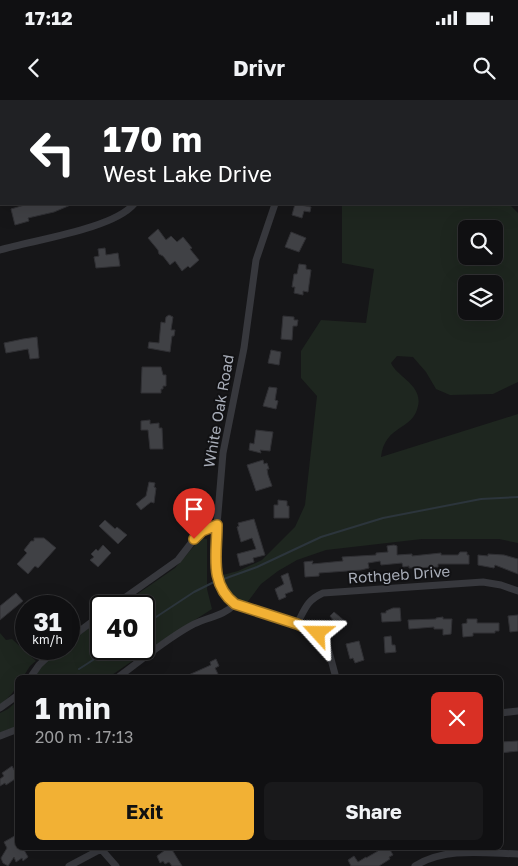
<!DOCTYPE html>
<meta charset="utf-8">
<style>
body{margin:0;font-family:"Golos Text",sans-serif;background:#19191b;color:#f1f3f6;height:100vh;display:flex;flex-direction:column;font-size:19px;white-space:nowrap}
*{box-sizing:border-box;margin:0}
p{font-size:16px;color:#9c9d9f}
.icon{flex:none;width:28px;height:28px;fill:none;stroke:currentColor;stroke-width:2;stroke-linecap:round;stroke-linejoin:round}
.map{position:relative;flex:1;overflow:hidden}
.panel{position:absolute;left:15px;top:575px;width:488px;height:175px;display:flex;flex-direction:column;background:#101012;border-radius:8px;box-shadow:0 5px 20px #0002,0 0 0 1px #303032}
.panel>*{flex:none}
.hud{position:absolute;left:0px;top:0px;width:519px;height:105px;box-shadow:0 5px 20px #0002,0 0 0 1px #303032;background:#202124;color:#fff;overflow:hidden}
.tools{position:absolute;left:458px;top:120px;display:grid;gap:10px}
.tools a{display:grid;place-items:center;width:45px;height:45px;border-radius:8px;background:#101012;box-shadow:0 5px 20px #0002,0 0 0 1px #303032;font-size:25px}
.speed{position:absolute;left:15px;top:495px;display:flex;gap:10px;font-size:25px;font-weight:700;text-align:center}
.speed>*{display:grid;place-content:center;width:65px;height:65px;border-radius:50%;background:#101012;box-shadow:0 5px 20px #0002,0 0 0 1px #303032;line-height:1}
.speed small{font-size:12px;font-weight:400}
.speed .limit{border:2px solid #111;border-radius:8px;background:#fff;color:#111}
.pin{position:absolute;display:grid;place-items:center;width:42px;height:42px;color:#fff;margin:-51px -21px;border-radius:50% 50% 50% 0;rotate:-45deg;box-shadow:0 0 5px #0007}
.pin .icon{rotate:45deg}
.me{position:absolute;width:55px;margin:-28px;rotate:294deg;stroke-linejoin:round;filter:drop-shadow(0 0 4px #0008)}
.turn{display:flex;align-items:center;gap:18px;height:105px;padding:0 20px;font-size:22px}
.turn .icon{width:65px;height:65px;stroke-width:2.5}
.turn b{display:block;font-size:35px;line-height:42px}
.round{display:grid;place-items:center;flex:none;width:52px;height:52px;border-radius:8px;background:#19191b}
.summary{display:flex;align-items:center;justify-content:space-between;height:85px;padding:0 20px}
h1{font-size:30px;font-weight:700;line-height:38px}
.primary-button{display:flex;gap:10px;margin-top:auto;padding:10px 20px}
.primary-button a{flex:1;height:58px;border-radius:8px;background:#f2b134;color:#111;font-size:20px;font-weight:700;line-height:58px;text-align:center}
.primary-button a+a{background:#19191b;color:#f1f3f6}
.status{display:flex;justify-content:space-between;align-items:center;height:35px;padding:0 25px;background:#101012;direction:ltr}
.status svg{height:14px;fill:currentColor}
header{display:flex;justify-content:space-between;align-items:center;height:65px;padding:0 20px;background:#101012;font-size:22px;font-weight:700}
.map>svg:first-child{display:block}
</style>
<div class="status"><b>17:12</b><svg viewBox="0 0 49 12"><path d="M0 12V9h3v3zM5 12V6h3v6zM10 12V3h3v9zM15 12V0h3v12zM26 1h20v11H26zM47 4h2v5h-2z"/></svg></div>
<header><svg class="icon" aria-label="back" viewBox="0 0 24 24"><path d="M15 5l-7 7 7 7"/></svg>Drivr<svg class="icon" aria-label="search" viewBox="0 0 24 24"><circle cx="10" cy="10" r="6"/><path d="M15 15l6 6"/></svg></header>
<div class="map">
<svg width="518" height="766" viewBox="0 0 518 766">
<rect width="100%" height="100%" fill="#161618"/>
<path fill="#1e261f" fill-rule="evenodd" d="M342,104h167l9,9v169l-25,12 -43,1 -14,-6 -10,-17 -13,-15 -16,-1 -6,7c5,13 32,22 27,43 -5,25 -33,18 -37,51l137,-43v129l-19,-4h-77l-96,11 -29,10 -19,11 -17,13 -15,20c-15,-8 -18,-14 -23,-29l15,-4 24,-11 33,-33 10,-22 12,-109 -16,-18v-27l20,-31 45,3 8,-54 -32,-6zM466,129h28v27h-28zM466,184h28v27h-28z
M201,438l6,1v50l5,20 -58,37 -45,31 -76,1c8,-11 21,-29 36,-29v-6l32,-24v30h43v-43h-24l55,-38z
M0,533l6,7 6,-1 24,22 -6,5 -7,11 -5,1c-1,13 -8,18 -18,27z
M17,601v25l-17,7v-20l8,-4z"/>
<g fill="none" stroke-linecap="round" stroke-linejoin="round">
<path stroke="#2c353c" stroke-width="2" d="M221,480l36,-13 64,-30 62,-19 98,-19 37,-2
M144,525l50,-33 22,-11
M79,569l31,-20"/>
</g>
<path fill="#404145" stroke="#303034" d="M28,104h45l-19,8 -26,6 1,3 -14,4 -4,-16z
M295,104l16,3 -1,5 -6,-1 -2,7 -10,-3z
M158,129l8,11 5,-4 6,6 6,-5 9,11 -2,1 9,11 -9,8 -2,-2 -6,5 -7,-10 -5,4 -7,-9 -4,-2 -1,-4 -10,-12z
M291,132l15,6 -7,14 -14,-5z
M105,148l1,7 12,-2 2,13 -24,2 -2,-11 5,-1 -1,-7z
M299,164l7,1v4l5,1 -3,22 -5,-1v4l-9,-2 1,-6h-3l2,-13h3z
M169,215l4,2 -2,13h4l-1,6h-2l-2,16 -22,-4 1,-6 10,1 2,-21 4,1 1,-6z
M283,216l11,1v3h4l-1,6h-4l-1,14 -11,-1z
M37,237l2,21 -9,1 -2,-10 -22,4 -2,-10 19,-4z
M271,250l10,2 -2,13 -11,-2z
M142,267h19l2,8h3v11h-3v3h-2v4h-20z
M269,287l8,1 -2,12 3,1 -2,8 -13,-3z
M150,320v4l9,-1v5h3l1,21h-13l-2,-19h-7v-9z
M256,330l17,2 -3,19 -10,-1 1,3 -12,-3 1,-7 4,1z
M263,360l1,4 3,-1 2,6h-2l1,6 4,11 -16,5 -9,-26z
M149,382l6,1 -1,4 2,1 -2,15 -3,-1 -10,8 -5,-6 10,-8z
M278,400l9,1v5h2v12h-15v-13h4z
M254,419l11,36 -12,3 1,4 -14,4 -3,-12 19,-5 -4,-11 -11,4 -4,-15 2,-1 -1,-3z
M105,420l10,9 2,-2 10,8 -9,9 -19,-18z
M34,438h10l12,10 -18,20 -3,-2 -7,8 -11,-10 10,-11 -3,-3 7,-9h3z
M103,445l8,8 -13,14 -8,-7 4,-3 -3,-3 5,-5 2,2z
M394,445l3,1v9l15,-1v2l29,-3v2h17l2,-3h7v3h2v9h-31v3l-29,1v-2l-6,1 -1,-4 -21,2 -1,-4 -12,2 1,5 -8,2 -42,3v3l-14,1 -1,-15 9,-1 -1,3 31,-3 -1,-4 34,-2v-2l12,-1 -1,-6z
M488,454l16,1 14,4v15l-23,-9 -1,3 -16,-3v-10l10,1z
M288,473l5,18 -8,3 1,3 -7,3 -4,-11 9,-5 -3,-8z
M16,493l7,8 -23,19v-14z
M393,508h7l1,13 -19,1 -1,-9h5v-2z
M334,512l12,10v2l-5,6 -9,-9 1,-1 -3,-4z
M518,515v16l-8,1 -2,-16z
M443,517v2h9l-1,15 -8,1v-6h-9v-2l-25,2 -1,-9 28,-1v-1z
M467,519h10v4h22v8h-4v2h-22v3l-10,1 -1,-13 5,-1z
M391,536l1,9h3l1,7 -11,1 -1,-16z
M359,541l5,19 -9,3 -2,-5 -3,1 -4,-15z
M216,559l3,7 -4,2 3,6 -8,4h-28l29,-13 -1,-3z
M518,641v10l-18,2v-11z
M12,666l6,11 -12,8 -1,-2 -5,3v-7l4,-3 -2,-3z
M18,734v14h5l5,9 -5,4 -1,-3 -6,4 -2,-5 -6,9 -5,-3 -2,-5 6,-10 -3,-6z
M168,748h3l11,18h-10l-3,-4 -4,2 -2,-3 -3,2 -3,-7z
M376,748h13l4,7 -4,2 1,2 -11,7h-28l-3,-6 6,-4 4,6 8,-5v1l12,-7z"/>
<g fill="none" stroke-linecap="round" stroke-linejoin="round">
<path stroke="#37383d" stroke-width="7" d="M24,0l1,1
M270,0l2,1
M195,1l1,-1
M275,104l-19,56 -12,88 -21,105 -6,72v50l5,16 13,13 62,20 21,9 10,15 8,30
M0,150c33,-10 113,-21 134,-46
M113,506l65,-46 21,-27 18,-8
M297,524c8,-15 10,-24 26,-31l160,-11 18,3 17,6
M69,539l32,-24
M30,578l9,-13 17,-16
M117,578c25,-18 50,-40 77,-54 14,-7 30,-8 41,-20
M0,608l18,-13
M500,613l18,-2
M0,636l18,-7
M101,749l15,17
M69,766l34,-18
M415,766c30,-19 69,-13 103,-12"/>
</g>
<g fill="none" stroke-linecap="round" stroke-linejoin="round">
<g stroke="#9d7322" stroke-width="12">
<path id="route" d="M194,439l8,-8 15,-6c0,29 -8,59 18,79l62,20 21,9"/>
</g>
<use href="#route" stroke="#f2b134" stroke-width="9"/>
</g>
<g text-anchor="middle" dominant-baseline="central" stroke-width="4" stroke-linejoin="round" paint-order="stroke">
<g font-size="15" fill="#a8adb8" stroke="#111113">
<text transform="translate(218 311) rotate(-80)">White Oak Road</text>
<text transform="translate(399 474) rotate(-4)">Rothgeb Drive</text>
</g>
</g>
</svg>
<div class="tools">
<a><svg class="icon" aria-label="search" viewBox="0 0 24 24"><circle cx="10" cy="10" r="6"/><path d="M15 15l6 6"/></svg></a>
<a><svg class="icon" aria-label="layers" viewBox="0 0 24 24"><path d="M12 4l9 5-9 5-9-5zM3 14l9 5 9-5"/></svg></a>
</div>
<div class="speed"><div>31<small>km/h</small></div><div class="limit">40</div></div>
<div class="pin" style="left:194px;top:439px;background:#d93025"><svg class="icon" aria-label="arrive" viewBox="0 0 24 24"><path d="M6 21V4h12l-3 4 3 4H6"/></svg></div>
<svg class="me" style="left:318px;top:533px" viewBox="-20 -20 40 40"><path d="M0-17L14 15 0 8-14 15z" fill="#f2b134" stroke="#fff" stroke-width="4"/></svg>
<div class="hud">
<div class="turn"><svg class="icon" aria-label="left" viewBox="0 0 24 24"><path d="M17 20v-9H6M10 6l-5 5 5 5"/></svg><div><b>170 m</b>West Lake Drive</div></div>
</div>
<section class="panel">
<div class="summary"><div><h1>1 min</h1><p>200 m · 17:13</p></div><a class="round" style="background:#d93025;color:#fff"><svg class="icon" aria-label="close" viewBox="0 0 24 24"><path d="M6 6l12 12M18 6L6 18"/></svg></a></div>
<div class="primary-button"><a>Exit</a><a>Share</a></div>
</section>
</div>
